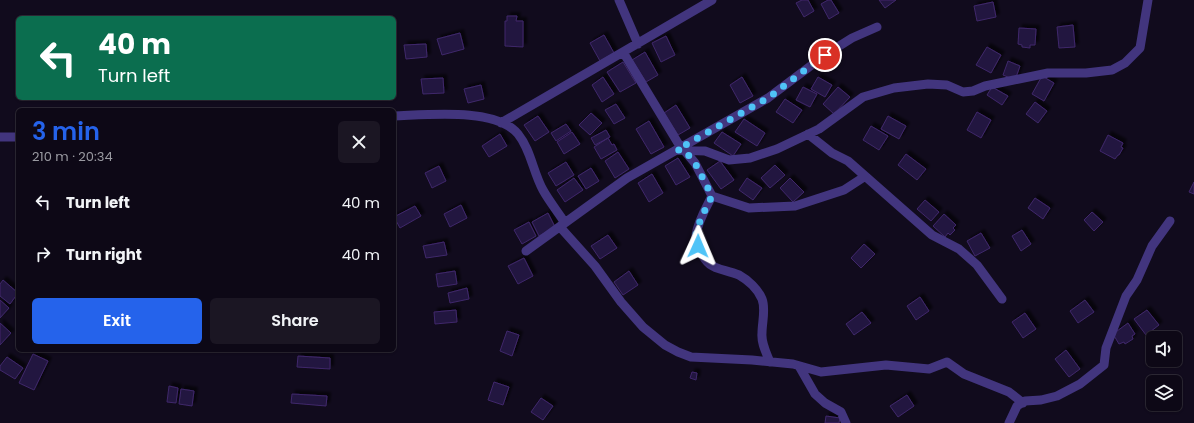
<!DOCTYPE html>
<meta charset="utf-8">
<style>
body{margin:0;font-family:Poppins,sans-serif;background:#1b1623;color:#f1f3f6;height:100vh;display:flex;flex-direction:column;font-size:15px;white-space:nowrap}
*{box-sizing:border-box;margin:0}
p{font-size:13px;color:#9a9aa1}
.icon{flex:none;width:22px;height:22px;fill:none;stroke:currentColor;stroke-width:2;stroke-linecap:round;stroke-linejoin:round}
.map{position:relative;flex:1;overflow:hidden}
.panel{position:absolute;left:16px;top:108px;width:380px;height:244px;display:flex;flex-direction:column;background:#0d0816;border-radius:6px;box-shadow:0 1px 3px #0004,0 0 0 1px #2d2935}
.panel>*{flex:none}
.hud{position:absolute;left:16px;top:16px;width:380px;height:84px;border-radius:6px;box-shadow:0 1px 3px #0004,0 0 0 1px #2d2935;background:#0b6e4f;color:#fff;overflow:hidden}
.tools{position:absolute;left:1146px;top:331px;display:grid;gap:8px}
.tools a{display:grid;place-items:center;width:36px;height:36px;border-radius:6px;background:#0d0816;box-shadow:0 1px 3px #0004,0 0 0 1px #2d2935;font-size:20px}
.pin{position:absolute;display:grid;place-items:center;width:34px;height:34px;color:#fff;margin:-17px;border:2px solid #fff;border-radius:50%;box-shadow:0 1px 4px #0007}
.me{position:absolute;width:44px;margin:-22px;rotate:1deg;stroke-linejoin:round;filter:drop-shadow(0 0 3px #0008)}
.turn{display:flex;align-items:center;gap:14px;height:84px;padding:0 16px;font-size:18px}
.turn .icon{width:52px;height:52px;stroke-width:2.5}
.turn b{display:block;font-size:28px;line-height:34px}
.round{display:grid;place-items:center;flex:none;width:42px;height:42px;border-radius:6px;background:#1b1623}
.summary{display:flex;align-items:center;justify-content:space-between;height:68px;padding:0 16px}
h1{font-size:24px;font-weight:600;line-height:30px;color:#2563eb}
.cta{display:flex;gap:8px;margin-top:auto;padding:8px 16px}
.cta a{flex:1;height:46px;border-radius:6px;background:#2563eb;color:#fff;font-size:16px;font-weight:600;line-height:46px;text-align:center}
.cta a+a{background:#1b1623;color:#f1f3f6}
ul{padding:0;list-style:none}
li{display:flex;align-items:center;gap:12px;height:52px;padding:0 16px}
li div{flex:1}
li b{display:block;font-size:15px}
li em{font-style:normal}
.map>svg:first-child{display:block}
</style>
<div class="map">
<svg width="1194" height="423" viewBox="0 0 1194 423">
<defs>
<filter id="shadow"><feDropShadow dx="3.5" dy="-3.5" stdDeviation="1" flood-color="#0009"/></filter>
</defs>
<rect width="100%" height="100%" fill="#110b1d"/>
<path fill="#24173f" stroke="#3f286b" filter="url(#shadow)" d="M802,0h6l6,11 -10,6 -8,-14z
M828,0h3l8,13 -10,6 -8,-15z
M879,0h17l-11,8z
M993,2l3,15 -19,4 -3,-15z
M507,16h10l-1,5h7v26l-18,-1v-25h2z
M1073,25l2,22 -16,1 -2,-21z
M1019,28l17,1 -1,16h-5v3l-8,-1v-2l-4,-1z
M460,33l4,16 -22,6 -5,-16z
M604,35l10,18 -14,8 -10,-18z
M666,36l9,19 -14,7 -9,-19z
M426,44l1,13 -21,2 -2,-14z
M987,47l14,8 -10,18 -15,-8z
M645,52l13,23 -12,7 -14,-22z
M1008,61l12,5 -5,14 -12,-5z
M623,62l13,21 -16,9 -13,-20z
M1042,76l12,7 -10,18 -12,-7z
M603,77l11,17 -12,8 -10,-17z
M742,77l11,19 -13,7 -10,-18z
M818,77l14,8 -7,12 -14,-8z
M443,78l1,15 -21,1 -2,-15z
M481,85l3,14 -16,4 -4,-14z
M803,87l14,7 -7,13 -14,-7z
M838,87l12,10 -16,17 -11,-10z
M992,87l16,9 -6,9 -15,-10z
M785,99l17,11 -9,13 -17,-11z
M1035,102l12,9 -9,12 -12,-9z
M616,104l9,14 -11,6 -9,-14z
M676,105l14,23 -12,7 -14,-22z
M977,112l14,8 -10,18 -14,-8z
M591,113l11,10 -12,12 -11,-10z
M538,116l11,16 -14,9 -11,-16z
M888,116l18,10 -7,13 -18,-10z
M744,119l21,14 -8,13 -22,-14z
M649,121l15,26 -13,7 -15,-25z
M566,124l5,7 -15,10 -5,-8z
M871,126l17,10 -9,14 -16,-10z
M606,130l4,7 -15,8 -4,-7z
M572,132l8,12 -16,10 -7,-12z
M722,132l19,12 -8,12 -19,-13z
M500,134l7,12 -18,11 -7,-11z
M1108,135l15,8 -2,4 2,1 -4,7h-1l-3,4 -15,-8z
M608,138l4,7 2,-1 3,6 -16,9 -7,-12z
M618,152l11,17 -14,9 -10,-17z
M906,154l20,15 -9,11 -19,-15z
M678,158l12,19 -14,8 -11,-19z
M720,161l14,19 -13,9 -14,-19z
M566,162l8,13 -18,11 -8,-13z
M775,165l10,10 -15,13 -9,-10z
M439,166l7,15 -14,7 -7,-15z
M591,168l8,13 -13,8 -8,-13z
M652,174l11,19 -14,9 -11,-19z
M574,178l9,12 -18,12 -8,-12z
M747,178l15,10 -9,12 -14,-10z
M790,178l14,14 -11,10 -13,-14z
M1194,182v12l-5,-2z
M1035,198l15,10 -7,11 -15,-11z
M925,200l14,12 -8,9 -14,-12z
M461,205l6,13 -17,9 -6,-13z
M415,206l6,10 -21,12 -6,-11z
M1092,212l11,10 -9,9 -10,-11z
M548,213l7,14 -16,9 -7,-14z
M944,214l12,11 -3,3 2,2 -5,5 -2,-2 -3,4 -12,-11z
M529,222l7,14 -14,8 -8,-14z
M1022,230l9,14 -10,7 -9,-15z
M981,233l9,15 -15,8 -8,-15z
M608,235l9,13 -17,11 -9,-13z
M444,242l3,13 -21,3 -3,-12z
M864,244l11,10 -14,14 -10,-10z
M524,258l9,18 -15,8 -10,-18z
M455,271l2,13 -19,3 -2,-13z
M629,271l9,14 -15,10 -9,-13z
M3,280l15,13 -8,11 -10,-8v-12z
M467,288l2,11 -19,4 -2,-10z
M920,297l9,14 -13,9 -9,-14z
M0,300l9,8 -9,10z
M1085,300l9,12 -16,11 -8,-12z
M456,310l1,12 -22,2 -1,-12z
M1147,310l12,15 -13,10 -12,-16z
M862,312l9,11 -17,12 -8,-11z
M1025,313l11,16 -13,9 -11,-16z
M0,323l11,10 -11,12z
M1128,323l7,11 -3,2 1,3 -8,5 -1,-2 -5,2 -6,-10z
M507,331l12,4 -7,21 -12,-5z
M1066,350l14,19 -11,8 -14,-18z
M33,354l15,7 -14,29 -15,-7z
M298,356l32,2v11l-33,-2z
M7,357l16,11 -8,11 -15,-9v-4z
M692,372l5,1 -1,7 -6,-2z
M494,382l15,5 -6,18 -15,-5z
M169,386l9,2 -2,15 -9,-1z
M181,389l13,2 -2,15 -13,-2z
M292,394l35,2 -1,10 -35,-3z
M907,395l7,11 -16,11 -8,-11z
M541,398l12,8 -10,14 -12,-8z
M826,416l14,2 -1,5h-14z"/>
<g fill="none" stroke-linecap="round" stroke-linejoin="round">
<path stroke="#42357e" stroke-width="9" d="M619,0l19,44
M623,52l58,96
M394,116c32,-1 102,-9 124,18 13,16 15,38 25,56 6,11 15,22 22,33
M501,123l211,-123
M808,134l24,19 16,8 84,74 27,14 18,16 25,34
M0,137h18
M677,150l28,1 24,9 21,-2 27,-9 42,-20 44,-32 31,-9 34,-4 19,1 16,7 10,-1 12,-5 63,-13h38l26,-3 13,-7 15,-15 8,-48
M684,150l11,13 17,33c-6,12 -14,25 -16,39 -1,4 1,8 3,12 8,24 20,20 40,28 9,5 19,14 23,24 4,10 0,23 0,34 -1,10 4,19 8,29
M712,196l37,12 46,-2 49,-16 20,-13
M560,227l35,39 26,36 22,25 22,18 13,7 13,5 61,3 41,4 28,8 65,-7 43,4 18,-7 17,12 45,18 14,11
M526,251l101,-73 141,-80 57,-43 27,-17 25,-11
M799,366l16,28 10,9 16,9 5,11
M1009,423l8,-17 8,-5 16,-1 16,-4 23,-12 24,-19 2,-17 20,-52 11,-16 15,-34 18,-25"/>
</g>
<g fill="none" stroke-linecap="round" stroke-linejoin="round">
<path stroke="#4fc3f7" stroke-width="7" stroke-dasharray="0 12.6" d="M698,246l-3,-9 6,-19 11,-22 -17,-33 -11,-13h-7l91,-52 57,-43"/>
</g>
</svg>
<div class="tools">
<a><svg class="icon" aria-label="sound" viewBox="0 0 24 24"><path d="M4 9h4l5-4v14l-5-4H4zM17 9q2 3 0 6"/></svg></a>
<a><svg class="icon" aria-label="layers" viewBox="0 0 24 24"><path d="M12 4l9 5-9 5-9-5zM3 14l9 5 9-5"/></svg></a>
</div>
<div class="pin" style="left:825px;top:55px;background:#d93025"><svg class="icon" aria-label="arrive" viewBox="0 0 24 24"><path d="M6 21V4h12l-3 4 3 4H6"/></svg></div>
<svg class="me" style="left:698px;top:246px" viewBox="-20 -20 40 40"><path d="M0-17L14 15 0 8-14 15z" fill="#4fc3f7" stroke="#fff" stroke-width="4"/></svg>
<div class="hud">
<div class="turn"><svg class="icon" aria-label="left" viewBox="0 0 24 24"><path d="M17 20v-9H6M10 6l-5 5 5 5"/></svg><div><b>40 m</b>Turn left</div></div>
</div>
<section class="panel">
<div class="summary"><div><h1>3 min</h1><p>210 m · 20:34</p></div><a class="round"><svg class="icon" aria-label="close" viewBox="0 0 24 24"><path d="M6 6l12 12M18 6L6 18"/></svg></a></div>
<ul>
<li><svg class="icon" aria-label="left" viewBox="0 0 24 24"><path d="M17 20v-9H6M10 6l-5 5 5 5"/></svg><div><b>Turn left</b></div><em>40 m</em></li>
<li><svg class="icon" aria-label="right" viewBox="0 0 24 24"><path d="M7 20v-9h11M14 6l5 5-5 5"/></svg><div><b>Turn right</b></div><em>40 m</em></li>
</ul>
<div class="cta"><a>Exit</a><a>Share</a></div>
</section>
</div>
